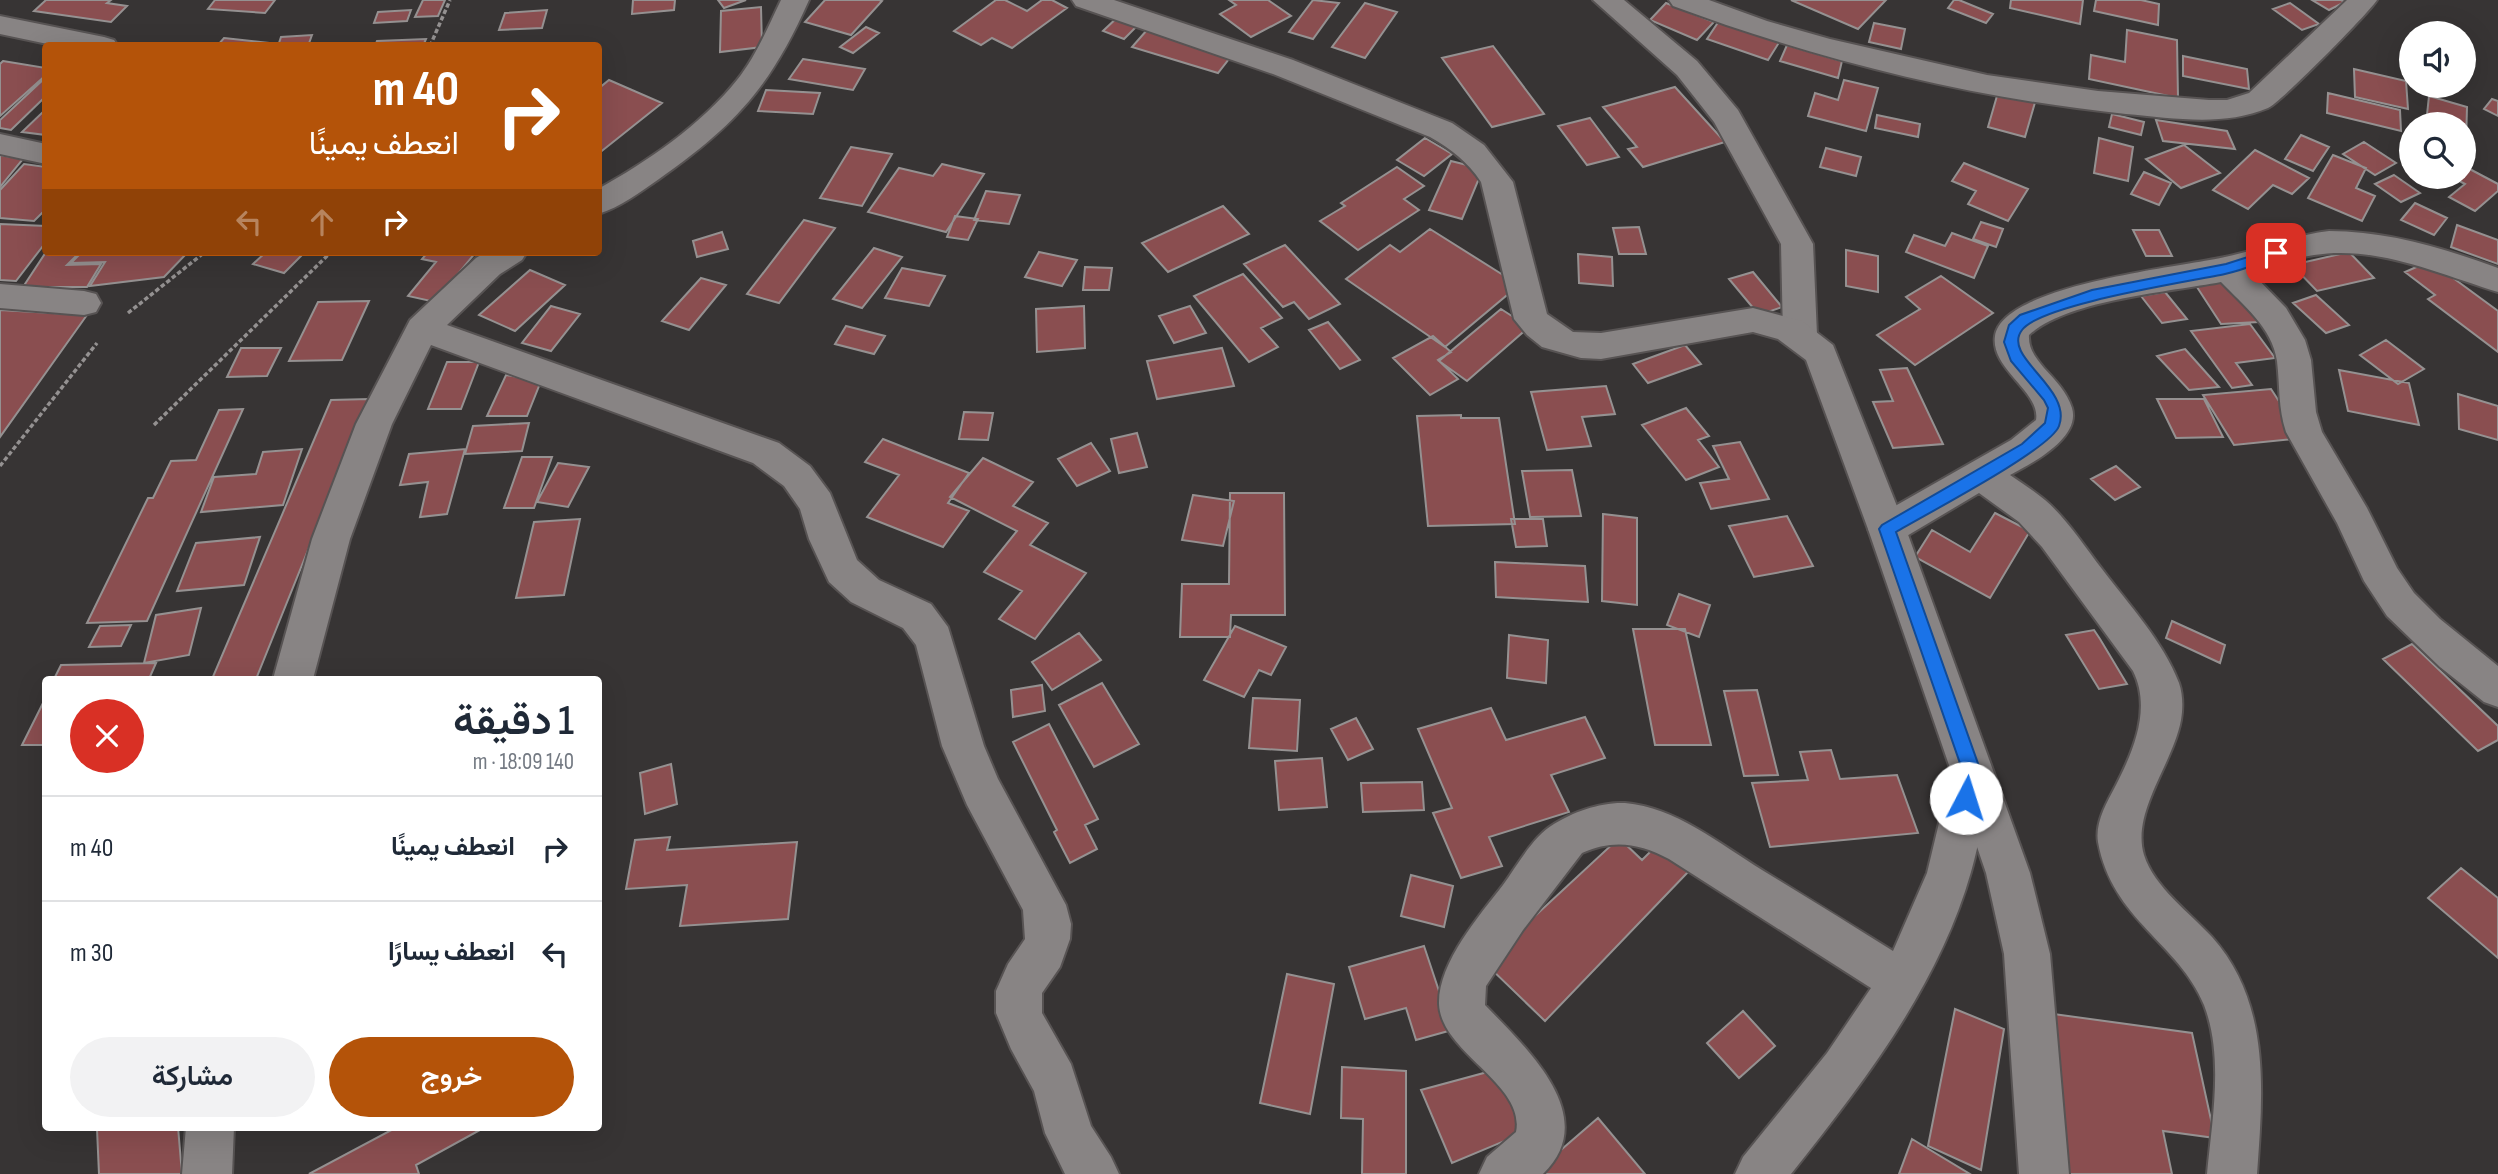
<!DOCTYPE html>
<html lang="ar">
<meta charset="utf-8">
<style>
body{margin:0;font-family:"Sofia Sans Condensed",Vazirmatn,sans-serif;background:#f2f2f3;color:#1f2937;direction:rtl;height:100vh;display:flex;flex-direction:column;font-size:26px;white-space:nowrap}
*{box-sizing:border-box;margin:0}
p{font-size:23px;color:#747a83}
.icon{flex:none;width:38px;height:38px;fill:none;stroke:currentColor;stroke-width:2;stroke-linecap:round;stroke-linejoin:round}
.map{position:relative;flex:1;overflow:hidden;direction:ltr}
.sheet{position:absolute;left:42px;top:676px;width:560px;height:455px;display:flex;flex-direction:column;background:#fff;border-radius:7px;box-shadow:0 7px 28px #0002;direction:rtl}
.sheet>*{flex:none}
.guide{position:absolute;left:42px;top:42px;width:560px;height:214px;border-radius:7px;box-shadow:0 7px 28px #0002;direction:rtl;background:#b45309;color:#fff;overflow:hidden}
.tools{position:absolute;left:2399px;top:21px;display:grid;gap:14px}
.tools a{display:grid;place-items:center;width:77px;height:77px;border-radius:50%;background:#fff;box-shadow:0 7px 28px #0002;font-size:35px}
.pin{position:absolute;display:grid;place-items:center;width:60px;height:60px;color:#fff;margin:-30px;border-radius:14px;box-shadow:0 4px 10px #0006}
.me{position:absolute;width:77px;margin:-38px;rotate:5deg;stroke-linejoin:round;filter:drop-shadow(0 0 5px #0008)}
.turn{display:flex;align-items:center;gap:24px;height:147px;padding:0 28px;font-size:32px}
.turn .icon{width:91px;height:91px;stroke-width:2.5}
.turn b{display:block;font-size:49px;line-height:60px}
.lanes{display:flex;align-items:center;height:66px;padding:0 28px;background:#0003;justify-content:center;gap:35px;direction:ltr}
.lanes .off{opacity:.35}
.round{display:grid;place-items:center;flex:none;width:74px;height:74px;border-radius:37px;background:#f2f2f3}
.overview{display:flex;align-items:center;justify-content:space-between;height:119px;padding:0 28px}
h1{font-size:42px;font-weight:600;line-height:52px}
.primary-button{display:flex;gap:14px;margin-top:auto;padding:14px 28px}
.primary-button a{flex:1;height:80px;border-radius:42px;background:#b45309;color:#fff;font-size:28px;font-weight:600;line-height:80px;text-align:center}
.primary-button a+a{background:#f2f2f3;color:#1f2937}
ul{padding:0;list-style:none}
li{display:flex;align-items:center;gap:21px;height:105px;padding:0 28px;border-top:2px solid #e0e1e3}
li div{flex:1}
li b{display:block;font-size:26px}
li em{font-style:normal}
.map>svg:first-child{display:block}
</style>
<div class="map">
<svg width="2498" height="1174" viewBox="0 0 2498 1174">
<rect width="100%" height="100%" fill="#373434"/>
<path fill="#8a4e50" stroke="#959191" stroke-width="2" d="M46,0h65l-4,3 20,3 -16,16 -77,-11z
M215,0h60l-10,13 -57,-4z
M423,0h22l-7,16 -23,1z
M633,0h42l-1,10 -42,4z
M718,0h28l-22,8z
M825,0h54l3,1 -31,34 -46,-13z
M996,0h9l22,11 15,-11h10l15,8 -55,40 -20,-10 -11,7 -27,-14z
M1229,0h39l23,16 -40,21 -31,-23 16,-9z
M1313,0l26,3 -26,36 -24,-7z
M1791,0h95l-28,29z
M1954,0h5l34,14 -7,9 -38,-15z
M2011,0h72l-3,24 -70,-16z
M2096,0h45l18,4 -1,21 -64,-14z
M2312,0h29l4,2 -16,8z
M1365,3l32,9 -32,46 -33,-11z
M1666,3l48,19 -17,18 -47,-20z
M2290,3l29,21 -17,6 -29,-21z
M761,7l1,40 -42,5 1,-41z
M411,10l-4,11 -33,2 4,-11z
M547,10l-5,18 -43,2 6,-17z
M1120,15l21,7 -17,17 -21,-8z
M1719,21l61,20 -12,19 -61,-21z
M1874,23l31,6 -4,20 -32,-7z
M866,27l13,6 -26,20 -13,-6z
M1147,30l85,25 -14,18 -86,-26z
M2127,30l50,10 1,58 -89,-19 2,-24 34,7z
M312,35l-4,11h-30l3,-9z
M224,38l46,5 -2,3h-51z
M426,39l-3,7h-48l2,-5z
M1787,45l55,16 -4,17 -58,-17z
M1493,46l51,68 -52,13 -50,-69z
M2183,56l64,13 2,20 -66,-13z
M803,59l62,10 -12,21 -64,-11z
M3,61l43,7v7l-46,41v-52z
M2354,69l52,12 2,28 -53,-12z
M46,77v19l-35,34 -11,-2v-8z
M609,80l53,23 -64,51v-65z
M1844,80l34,8 -12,43 -58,-15 7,-23 23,7z
M1675,87l50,55 -82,25 -15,-18 9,-2 -34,-40z
M1999,89l37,10 -11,38 -37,-10z
M766,90l54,3 -7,21 -55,-3z
M2328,93l72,17 1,21 -74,-18z
M2429,96l38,11 -1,36 -2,-19h-38z
M2492,99l6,2v15l-14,-7z
M46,109v26l-24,-3z
M2112,114l32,8 -3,13 -32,-8z
M1877,115l43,9 -2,13 -43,-9z
M1590,118l29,39 -32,8 -29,-39z
M2156,120l71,11 8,18 -72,-8z
M2301,135l28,12 -16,24 -28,-12z
M1425,138l27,16 -28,22 -27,-16z
M2099,138l34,9 -5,34 -34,-8z
M2364,142l32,21 -21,12 -32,-21z
M2184,145l36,28 -39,15 -35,-29z
M851,147l41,7 -30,52 -42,-8z
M1826,148l35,9 -5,19 -36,-9z
M2255,150l54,28 -17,16 -19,-9 -25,24 -35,-19z
M0,155l23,4 -23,28z
M2333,155l33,13 -10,20 19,8 -13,25 -54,-23z
M1451,161l32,8 -21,50 -33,-9z
M1964,163l64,26 -20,32 -40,-17 8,-13 -24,-10z
M24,164l22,3v42l-12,12 -34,-3v-28z
M942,164l42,10 -38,58 -78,-20 31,-44 34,8z
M2464,166l34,18v7l-23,20 -26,-14 16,-13 -13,-7h12z
M1397,167l27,19 -20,13 15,11 -61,40 -38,-29 25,-15 -4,-3z
M2144,172l27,11 -12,22 -28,-11z
M2394,175l26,18 -19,9 -26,-18z
M986,191l34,4 -11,29 -35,-4z
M2415,203l32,15 -13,17 -33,-15z
M1223,206l26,28 -81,38 -26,-29z
M955,216l23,3 -10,21 -21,-3z
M804,220l31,8 -56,75 -32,-9z
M1981,222l22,7 -7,18 -23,-8z
M0,224l46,2v16l-30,39 -16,-1z
M2457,225l41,15v24l-47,-17z
M1639,227l7,27h-27l-6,-26z
M1430,229l89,56 -74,62 -99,-68 44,-34 10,7z
M2133,230h26l13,26h-26z
M722,232l6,17 -31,8 -4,-16z
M1952,233l36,13 -14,32 -68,-26 8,-17 31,11z
M1285,245l55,59 -31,15 -15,-17 -11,5 -39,-43z
M874,248l28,9 -40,51 -29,-9z
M1846,250l32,6v36l-32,-6z
M46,252h34l-13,13 34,-1 -14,23h-64z
M82,252h106l-24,25 -74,9 15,-24 -34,1z
M266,252h39l-21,21 -31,-9z
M428,252h48l-41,50 -27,-6 28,-34 -14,-3z
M1039,252l38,8 -15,26 -37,-9z
M2349,252l25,26 -57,13 -25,-26z
M1578,254l34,3 1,29 -34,-3z
M2430,261l68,50v41l-70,-53 7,-4 -30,-23z
M1085,267l27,1 -3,22h-26z
M902,268l43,8 -16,30 -44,-8z
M530,270l35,15 -50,46 -36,-16z
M1753,272l29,35 -23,8 -30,-36z
M1243,274l39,44 -21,10 17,19 -29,15 -55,-66z
M1941,276l52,37 -78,52 -38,-30 43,-26 -14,-12z
M701,278l25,7 -37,45 -27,-9z
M2230,279l28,43 -37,2 -28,-43z
M2165,292l22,27 -25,4 -21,-27z
M2316,295l33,30 -23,8 -33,-30z
M369,301l-27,59 -53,1 29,-59z
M551,306l29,8 -29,37 -29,-8z
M1084,306l1,42 -48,4 -1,-43z
M1190,306l16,27 -32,10 -15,-27z
M1501,309l28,18 -62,54 -28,-20z
M0,310l87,5 -87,122z
M1328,322l32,38 -20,9 -31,-39z
M2250,324l25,34 -39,5 16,22 -20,3 -41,-57z
M846,326l39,10 -11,18 -39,-10z
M1433,336l18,16 -13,8 20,19 -28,16 -37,-37z
M2386,340l38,29 -26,15 -38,-29z
M1685,345l16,19 -53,19 -15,-19z
M241,348h40l-14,28 -40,1z
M1222,348l12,38 -77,13 -10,-38z
M2185,349l34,38 -30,3 -32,-34z
M447,362h32l-18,47h-33z
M1907,368l36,76 -50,4 -20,-46 20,-1 -13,-31z
M2339,370l70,13 10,42 -71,-14z
M506,375l35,6 -14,35h-40z
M1606,386l9,28 -33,3 9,29 -44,4 -16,-58z
M2271,389l32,49 -69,7 -31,-50z
M2458,394l40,12v34l-39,-11z
M369,399l-113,280h-44l119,-279z
M2157,399h47l19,38 -47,1z
M1686,408l23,28 -11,4 21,27 -33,13 -44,-55z
M243,409l-96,212 -60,2 61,-125h5l18,-37 25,-1 23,-50z
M964,412l29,1 -5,27 -29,-1z
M1461,415v3h38l16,106 -87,2 -11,-110z
M529,423l-7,28 -57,3 8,-28z
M1137,433l10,34 -28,6 -8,-34z
M883,439l86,34 -21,30 21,8 -26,36 -76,-30 32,-42 -34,-13z
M1740,442l29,57 -58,10 -11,-26 29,-4 -16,-33z
M1091,443l19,28 -33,15 -19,-27z
M302,449l-19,56 -82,7 13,-35 42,-3 7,-22z
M465,449l-18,65 -27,3 8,-35 -28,3 9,-31z
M522,457h30l-18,51h-30z
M983,458l50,24 -20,24 35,17 -18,22 56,28 -51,66 -36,-20 23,-28 -38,-19 33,-41 -67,-34z
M558,463l31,4 -21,40 -31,-5z
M2116,466l24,21 -25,13 -24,-21z
M1572,470l9,46 -51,1 -8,-46z
M1230,493h54l1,122h-54l-1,22h-50l2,-53h47z
M1193,495l41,6 -11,45 -41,-6z
M1995,513l35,18 -40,67 -75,-41 17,-27 38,22z
M1603,514l34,4v87l-35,-4z
M1787,516l26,50 -59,11 -25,-51z
M580,519l-16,76 -48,3 18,-76z
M1511,519h32l4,27 -31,1z
M260,537l-16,48 -67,6 19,-48z
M1495,562l90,4 3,36 -92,-5z
M1679,594l31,11 -11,32 -32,-12z
M201,608l-12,47 -45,8 12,-48z
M2172,621l53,24 -5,18 -54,-25z
M131,625l-10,21 -32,1 11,-21z
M1235,626l51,21 -15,28 -12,-5 -15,27 -40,-17z
M1633,629h52l26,116h-56z
M2094,630l6,9 27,45 -28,5 -33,-54z
M1079,633l22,27 -49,30 -20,-28z
M1509,635l39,5 -2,43 -39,-5z
M2412,644l86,82v14l-20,11 -95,-92z
M156,663l-7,16h-95l7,-14z
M1102,683l37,61 -45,23 -35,-62z
M1042,685l3,26 -32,6 -2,-27z
M1757,690l21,85 -34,1 -20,-85z
M46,697v48h-24z
M1253,698l47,2 -3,51 -48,-3z
M1491,708l15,32 79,-23 20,41 -54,17 18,37 -80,25 13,29 -41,12 -28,-65 19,-5 -34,-79z
M1356,718l17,31 -25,11 -17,-31z
M1049,724l49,95 -13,6 12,24 -27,14 -16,-31 3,-2 -44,-88z
M1831,750l9,29 57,-4 21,58 -148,14 -18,-64 56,-3 -8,-28z
M1322,758l5,49 -48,3 -4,-49z
M671,764l6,40 -32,10 -5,-41z
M1422,782l2,28 -61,2 -2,-29z
M670,837l-3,13 130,-8 -9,77 -108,7 7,-41 -61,4 9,-49z
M1619,838l23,22 15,-15 31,27 -143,149 -56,-54 32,-38z
M2461,868l37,30v60l-70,-60z
M1411,875l42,11 -9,41 -43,-11z
M1424,946l28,84 -36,10 -10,-32 -41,11 -16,-52z
M1287,974l47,10 -24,130 -50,-11z
M1955,1009l49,20 -23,141 -53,-24z
M1743,1011l32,35 -36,32 -32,-35z
M2039,1012l153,21 23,105 -52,-7 9,43h-106z
M1342,1067l64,4v103h-44l1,-55 -22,-1z
M1495,1070l43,57 -86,36 -31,-73z
M1598,1118l47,56h-112z
M102,1127h76l4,47h-83l-2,-45z
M397,1127h82l1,3 -64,35 3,9h-110z
M1912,1139l58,35h-71z"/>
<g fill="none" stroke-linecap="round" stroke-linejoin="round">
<g stroke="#575353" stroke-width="4">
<path id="minor" d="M781,0h28c-38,86 -73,125 -150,179 -19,13 -38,28 -61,35v-25c49,-27 104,-65 139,-109 19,-24 31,-53 44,-80z
M1593,0h31l73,61 41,49 75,134 4,91 -5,9 -12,4 -12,-4 -5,-9 -2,-91 -67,-122 -37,-47z
M1669,0h40l58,21 63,18 157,36 111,16 111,9h18l22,-7 98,-93h30c-9,14 -97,103 -109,108 -45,19 -95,10 -142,6 -155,-16 -307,-54 -453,-108z
M0,16l104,21 10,3 4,6h-61l-57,-12z
M0,134l46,10v20l-46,-10z
M2329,231c58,0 114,17 169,37v24c-59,-18 -121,-47 -184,-37 -21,3 -41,12 -62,18l34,35 19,32 6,20 5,52 6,20 45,76 30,60 17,25 26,26 58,47v41l-14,-5 -44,-35 -53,-51 -23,-35 -27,-58 -51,-91c-8,-24 -6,-46 -9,-71 -5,-34 -34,-56 -56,-79 -52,10 -154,18 -192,53 -1,14 7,23 15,33 11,12 23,24 28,40 9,30 -41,56 -62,67 12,8 24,16 35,25 22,19 39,46 57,69 27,36 61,72 77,114 4,12 4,25 2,37 -8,44 -50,92 -37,135 10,32 46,58 68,82 59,66 51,155 45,237h-50c5,-54 17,-117 -3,-169 -25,-62 -92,-85 -106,-163 -3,-19 8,-38 17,-55 18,-35 37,-78 18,-116l-91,-124 -23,-25 -40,-29 -79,47 -13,4 -13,-4 -6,-11 6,-11 137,-78 25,-20c5,-28 -46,-51 -41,-84 7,-51 186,-69 230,-79 35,-7 68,-22 104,-26z
M486,252h41l-5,8 -22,14 -53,51 332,118 31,23 20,27 27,67 22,20 52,24 17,23 36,119 14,33 68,126 5,19 -1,15 -10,28 -18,26v20l29,51 20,62 20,31 8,17h-54l-20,-41 -11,-42 -23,-42 -15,-36v-22l12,-27 17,-25 -2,-29 -56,-105 -25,-59 -26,-101 -13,-17 -52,-26 -22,-20 -20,-43 -9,-30 -16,-23 -31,-23 -322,-118 -39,79 -42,115 -37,140h-40l39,-140 44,-115 54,-104 66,-62z
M0,284l84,7 12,3 5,9 -5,9 -12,3 -84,-7z
M1972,754l15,6 6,13c-7,33 -13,67 -22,99 -33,115 -107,210 -180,302h-56l8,-17 84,-104 44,-65 -202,-129c-30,-16 -56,-20 -87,-6l-59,77 -37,56 -1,19c39,41 118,111 58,169h-64l8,-17 29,-25c10,-48 -75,-79 -77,-128 -1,-41 40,-88 64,-119 14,-19 30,-49 51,-61 19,-12 47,-22 71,-21 50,4 95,41 137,67 44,27 88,54 131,81l34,-78 24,-100 6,-13z
M186,1127h48l-2,47h-50z"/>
</g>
<g stroke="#575353" stroke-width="4">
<path id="tertiary" d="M1072,0h42l179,60 159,63 32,22 29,37 34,132 26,18 28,1 152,-25 49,13 31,24 73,184 124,344 20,81 19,220h-50l-15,-220 -18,-81 -118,-344 -62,-169 -28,-21 -25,-7 -152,27 -20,-1 -39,-11 -15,-12 -13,-16 -33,-137c-13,-20 -30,-33 -51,-45l-157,-63 -197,-68z"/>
</g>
<path stroke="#949191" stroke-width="3.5" stroke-dasharray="4.5 2.5" stroke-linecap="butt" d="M430,46l20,-46
M128,313l77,-61
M154,425l177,-173
M0,466l97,-123"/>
<use href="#minor" fill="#888484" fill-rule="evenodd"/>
<use href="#tertiary" fill="#888484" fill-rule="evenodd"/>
</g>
<path fill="#1a73e8" stroke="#114b97" stroke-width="2" d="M2276,248l4,1v7c-18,6 -36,14 -55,18 -37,8 -184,30 -203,56 -21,27 51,58 37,96 -9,24 -135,89 -163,106l85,240 -9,31 -6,3 -6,-3 -2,-5 5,-26 -84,-243 3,-4 140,-81 23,-21 3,-15 -4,-8 -33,-39 -7,-19 5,-17 11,-10 72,-25 134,-26z"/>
</svg>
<div class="tools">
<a><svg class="icon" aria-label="sound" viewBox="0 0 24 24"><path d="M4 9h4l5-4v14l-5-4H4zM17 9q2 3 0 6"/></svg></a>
<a><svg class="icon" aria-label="search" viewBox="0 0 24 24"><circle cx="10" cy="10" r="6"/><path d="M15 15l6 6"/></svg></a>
</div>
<div class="pin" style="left:2276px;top:253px;background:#d93025"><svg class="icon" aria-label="arrive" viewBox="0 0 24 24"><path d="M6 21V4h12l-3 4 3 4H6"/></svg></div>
<svg class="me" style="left:1966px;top:798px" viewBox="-20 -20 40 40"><circle r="19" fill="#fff"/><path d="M0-13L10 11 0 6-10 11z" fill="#1a73e8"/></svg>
<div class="guide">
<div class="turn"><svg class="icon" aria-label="right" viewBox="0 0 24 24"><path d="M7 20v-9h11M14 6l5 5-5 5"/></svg><div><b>40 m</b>انعطف يمينًا</div></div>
<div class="lanes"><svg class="icon off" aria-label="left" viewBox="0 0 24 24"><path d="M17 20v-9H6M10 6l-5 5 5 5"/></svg><svg class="icon off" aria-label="ahead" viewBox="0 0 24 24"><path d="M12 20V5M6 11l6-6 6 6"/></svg><svg class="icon" aria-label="right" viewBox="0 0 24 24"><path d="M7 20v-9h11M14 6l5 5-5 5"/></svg></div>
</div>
<section class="sheet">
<div class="overview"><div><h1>1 دقيقة</h1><p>140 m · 18:09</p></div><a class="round" style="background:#d93025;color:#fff"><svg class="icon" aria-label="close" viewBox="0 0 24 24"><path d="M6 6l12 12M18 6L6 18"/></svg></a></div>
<ul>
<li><svg class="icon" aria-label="right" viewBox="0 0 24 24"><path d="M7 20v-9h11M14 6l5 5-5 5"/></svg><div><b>انعطف يمينًا</b></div><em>40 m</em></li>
<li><svg class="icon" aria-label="left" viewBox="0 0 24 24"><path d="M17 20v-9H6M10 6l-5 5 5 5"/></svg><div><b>انعطف يسارًا</b></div><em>30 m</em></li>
</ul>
<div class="primary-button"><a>خروج</a><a>مشاركة</a></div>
</section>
</div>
